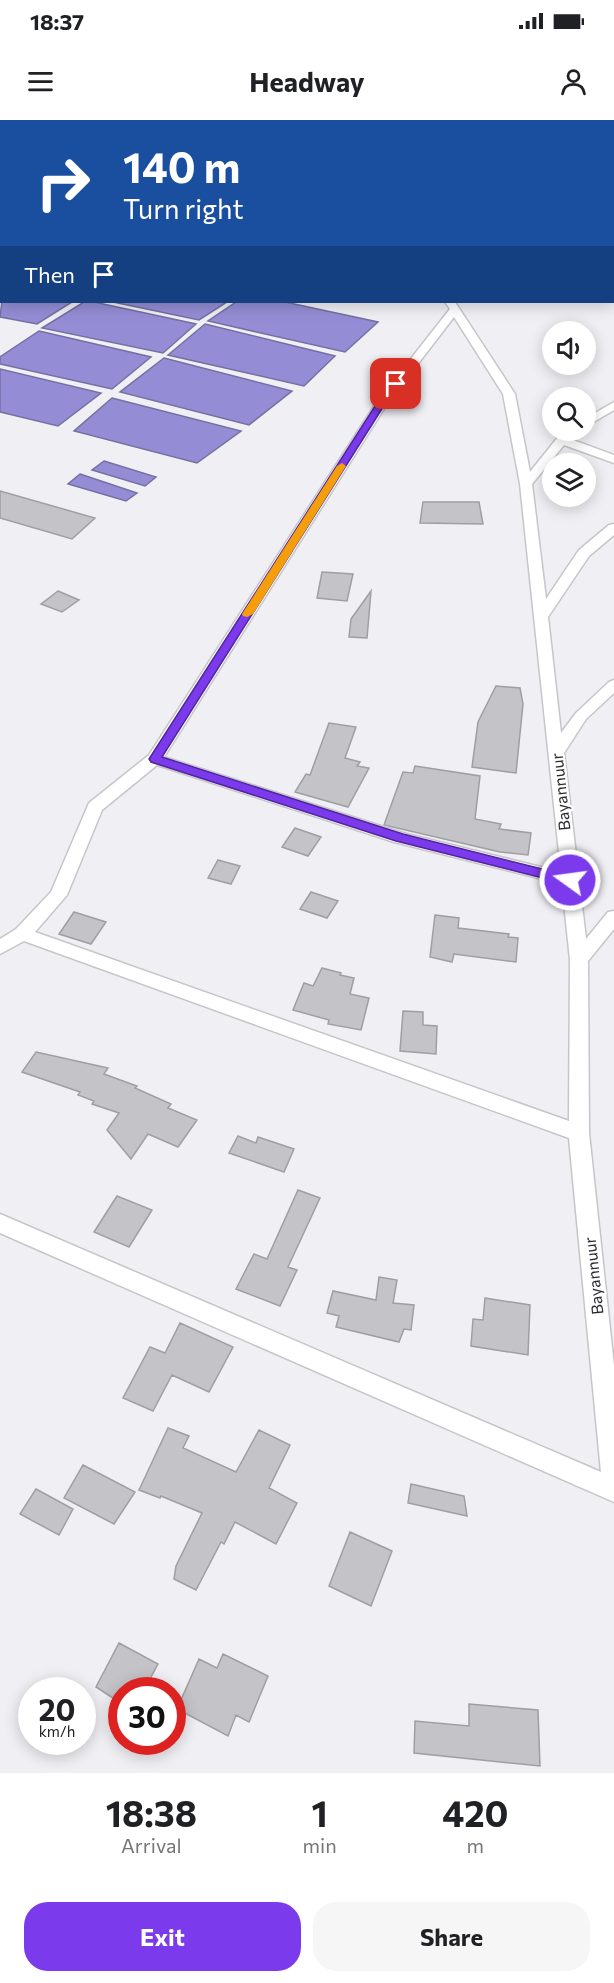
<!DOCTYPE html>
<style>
body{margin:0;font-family:Commissioner,sans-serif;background:#f6f6f6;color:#202124;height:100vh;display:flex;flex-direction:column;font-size:22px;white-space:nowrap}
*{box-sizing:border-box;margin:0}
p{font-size:20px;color:#757577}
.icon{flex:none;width:33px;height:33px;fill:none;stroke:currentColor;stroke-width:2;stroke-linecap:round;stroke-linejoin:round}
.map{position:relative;height:1653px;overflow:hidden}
.panel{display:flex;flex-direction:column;background:#fff;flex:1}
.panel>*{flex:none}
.top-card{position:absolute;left:0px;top:0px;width:615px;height:183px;box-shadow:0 3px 15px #0003;background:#1a4fa0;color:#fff;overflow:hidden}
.fabs{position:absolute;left:542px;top:201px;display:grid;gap:12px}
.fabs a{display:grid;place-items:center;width:54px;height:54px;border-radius:50%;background:#fff;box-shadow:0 3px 15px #0003;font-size:30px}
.speed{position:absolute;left:18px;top:1557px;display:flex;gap:12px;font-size:30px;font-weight:700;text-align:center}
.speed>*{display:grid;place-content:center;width:78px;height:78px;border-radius:50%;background:#fff;box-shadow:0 3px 15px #0003;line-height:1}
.speed small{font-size:15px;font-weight:400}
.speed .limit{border:9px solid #d22;background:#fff;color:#111}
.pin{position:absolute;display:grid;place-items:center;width:51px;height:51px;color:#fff;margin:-26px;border-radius:12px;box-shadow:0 3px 9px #0006}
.me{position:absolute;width:66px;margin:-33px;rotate:284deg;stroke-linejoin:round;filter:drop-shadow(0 0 4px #0008)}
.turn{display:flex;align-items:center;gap:21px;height:126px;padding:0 24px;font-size:27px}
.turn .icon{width:78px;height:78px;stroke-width:2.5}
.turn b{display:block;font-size:42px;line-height:51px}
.then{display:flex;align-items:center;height:57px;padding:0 24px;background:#0003;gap:12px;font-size:22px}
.eta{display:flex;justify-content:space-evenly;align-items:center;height:102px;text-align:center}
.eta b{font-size:36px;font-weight:700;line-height:42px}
.action{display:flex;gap:12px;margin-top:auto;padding:12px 24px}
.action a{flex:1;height:69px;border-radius:24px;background:#7c3aed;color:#fff;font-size:24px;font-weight:700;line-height:69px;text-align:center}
.action a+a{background:#f6f6f6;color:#202124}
.status{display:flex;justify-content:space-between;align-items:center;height:42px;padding:0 30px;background:#fff;direction:ltr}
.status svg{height:16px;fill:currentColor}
header{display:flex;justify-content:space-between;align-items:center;height:78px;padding:0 24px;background:#fff;font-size:27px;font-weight:700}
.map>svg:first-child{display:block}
</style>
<div class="status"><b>18:37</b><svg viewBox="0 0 49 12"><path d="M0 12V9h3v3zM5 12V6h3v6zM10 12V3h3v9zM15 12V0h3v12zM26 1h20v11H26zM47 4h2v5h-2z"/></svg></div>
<header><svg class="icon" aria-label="menu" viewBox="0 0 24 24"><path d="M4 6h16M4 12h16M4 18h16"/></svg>Headway<svg class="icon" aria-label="person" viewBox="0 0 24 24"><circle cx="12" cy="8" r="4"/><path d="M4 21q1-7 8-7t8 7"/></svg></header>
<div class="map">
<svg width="614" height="1653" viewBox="0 0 614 1653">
<rect width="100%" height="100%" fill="#efeff4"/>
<path fill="#948dd5" stroke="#7470a2" stroke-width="1.5" d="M2,181v1h70l-35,22 -37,-7z
M84,182h10l102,22 -33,29 -121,-25z
M113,182h114l-28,18z
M236,182h49l93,20 -33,30 -137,-31z
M205,204l130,32 -31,30 -136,-31z
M39,211l112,26 -39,32 -112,-25v-7z
M164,238l128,33 -43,34 -129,-33z
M0,249l101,24 -43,33 -58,-14z
M112,278l129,33 -44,32 -123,-32z
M104,341l52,16 -11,9 -53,-16z
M80,354l57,19 -11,8 -58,-17z"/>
<path fill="#c4c3c8" stroke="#9f9fa3" stroke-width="1.5" d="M0,371l95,27 -23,21 -72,-21z
M423,382h56l4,22 -63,-1z
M322,452l31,2 -6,27 -30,-3z
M58,471l21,9 -17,12 -21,-8z
M371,471l-4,47 -18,-1 2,-18z
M496,566l24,2 3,16 -7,69 -44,-6 6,-45z
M329,603l27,4 -11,31 15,4 -3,4 12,2 -21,39 -53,-15 11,-18 4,1z
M415,646l65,10 -5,43 26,5 -2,5 32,4 -3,22 -28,-3 -116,-27 19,-53 10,1z
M295,708l26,9 -13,19 -26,-9z
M218,740l22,6 -9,18 -23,-6z
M311,772l27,9 -11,17 -27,-9z
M74,792l32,10 -15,22 -32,-10z
M435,795l24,3 -1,10 51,6 -1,3 10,1 -2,24 -62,-8 -2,8 -22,-5z
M322,848l19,5 -1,2 14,3 -4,16 19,4 -8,32 -33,-6 1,-4 -36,-10 11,-27 9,3z
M403,891l20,1v13l14,1 -1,28 -36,-3z
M36,932l72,16 -4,6 33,12 -2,2 36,16 -3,4 29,12 -19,27 -30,-13 -17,25 -24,-29 12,-17 -27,-9 2,-3 -16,-6 2,-3 -58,-20z
M238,1016l18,7 2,-6 36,12 -10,23 -55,-19z
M298,1070l22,8 -32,69 9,3 -17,36 -44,-17 18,-35 13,5z
M117,1076l35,14 -23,37 -35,-15z
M379,1157l18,3 -4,23 21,2 -3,25 -7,-1 -5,13 -63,-15 3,-11 -12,-3 6,-22 43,9z
M485,1178l45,7 -2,50 -57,-9 2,-27 10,1z
M180,1203l53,24 -24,45 -37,-17 -19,36 -30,-13 27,-51 15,6z
M168,1308l21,8 -6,12 53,24 23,-42 31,15 -21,43 28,15 -21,41 -41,-22 -11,22 -3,-2 -25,48 -22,-11 2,-13 26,-53 -41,-17 -1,2 -21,-8z
M83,1345l52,27 -21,32 -50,-26z
M411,1364l53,12 3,20 -59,-13z
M36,1369l37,20 -14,26 -39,-21z
M350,1412l42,19 -21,55 -42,-20z
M119,1523l39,21 -14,26h-22v14l-26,-17z
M223,1534l45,22 -19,46 -13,-7 -8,21 -51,-27 22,-50 18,9z
M469,1584l69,6 2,56 -126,-13 1,-32 54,5z"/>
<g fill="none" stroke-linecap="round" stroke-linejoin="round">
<g stroke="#c6c6ca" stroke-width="3">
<path id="street" d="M327,0h8l1,2h-8z
M0,3h2v4h-2z
M445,182h10l60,92 15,78 28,-35 4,-1 52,19v8l-50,-18 -32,39 14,115 33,-49 30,-25 5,-1v11l-25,21 -41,61 13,116 15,-20 33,-31 5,-2v13l-28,26 -22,34 22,186 22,-27 6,-1v18l-26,32 1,172 25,233v136l-614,-269v-19l601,258 -32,-334 -545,-197 -24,13v-15l16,-10 35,-37 38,-89 60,-48 227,-352 74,-94zM454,197l49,77 17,90 41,388 -158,-39 -239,-76 223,-353zM157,645l237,77 168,42 8,76 -1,161 -534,-189 32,-37 35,-85z
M614,282v8l-29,17v-8z"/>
</g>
<use href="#street" fill="#fff" fill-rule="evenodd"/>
</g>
<path fill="#7c3aed" stroke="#51269a" stroke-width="1.5" d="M393,262l8,2 -16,20 -223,353 241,77 171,43 2,3 -2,4 -4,1 -174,-44 -245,-79 -2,-3 228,-356z"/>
<path fill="#f59e0b" d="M342,343l4,3 -93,148 -6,3 -4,-1 -1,-2 95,-148z"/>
<g text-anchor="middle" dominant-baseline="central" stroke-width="4.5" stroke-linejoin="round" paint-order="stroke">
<g font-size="16" fill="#2b2b2c" stroke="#fdfdff">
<text transform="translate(560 672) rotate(-96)">Bayannuur</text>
<text transform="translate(593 1156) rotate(-96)">Bayannuur</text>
</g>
</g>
</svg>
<div class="fabs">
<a><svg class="icon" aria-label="sound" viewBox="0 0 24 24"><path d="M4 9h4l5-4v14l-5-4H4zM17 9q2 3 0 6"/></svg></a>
<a><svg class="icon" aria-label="search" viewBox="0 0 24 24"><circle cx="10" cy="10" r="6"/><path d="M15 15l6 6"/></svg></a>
<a><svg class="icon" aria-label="layers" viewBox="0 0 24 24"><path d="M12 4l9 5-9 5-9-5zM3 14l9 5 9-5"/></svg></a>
</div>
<div class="speed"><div>20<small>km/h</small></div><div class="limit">30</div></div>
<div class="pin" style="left:396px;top:264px;background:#d93025"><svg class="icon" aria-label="arrive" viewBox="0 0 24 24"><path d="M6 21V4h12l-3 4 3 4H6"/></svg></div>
<svg class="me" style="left:570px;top:760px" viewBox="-20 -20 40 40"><circle r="17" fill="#7c3aed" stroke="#fff" stroke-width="3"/><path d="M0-11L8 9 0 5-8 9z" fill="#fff"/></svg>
<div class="top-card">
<div class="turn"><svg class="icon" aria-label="right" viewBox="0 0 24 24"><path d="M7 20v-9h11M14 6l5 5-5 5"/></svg><div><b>140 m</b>Turn right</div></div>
<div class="then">Then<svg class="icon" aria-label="arrive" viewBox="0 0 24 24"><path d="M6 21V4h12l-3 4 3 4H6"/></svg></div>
</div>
</div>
<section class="panel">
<div class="eta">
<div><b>18:38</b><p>Arrival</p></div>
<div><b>1</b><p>min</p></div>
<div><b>420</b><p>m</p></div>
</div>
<div class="action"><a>Exit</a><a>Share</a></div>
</section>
